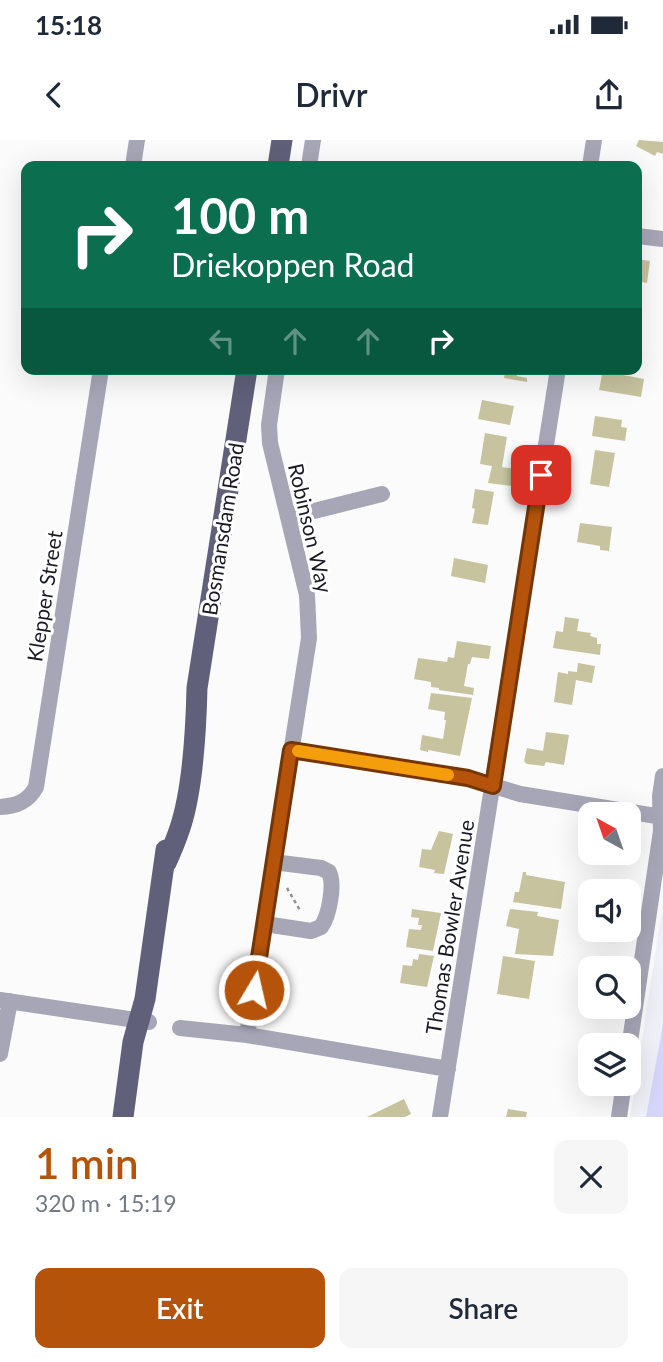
<!DOCTYPE html>
<meta charset="utf-8">
<style>
body{margin:0;font-family:Lato,sans-serif;background:#f6f6f7;color:#1f2937;height:100vh;display:flex;flex-direction:column;font-size:26px;white-space:nowrap}
*{box-sizing:border-box;margin:0}
p{font-size:23px;color:#747a83}
.icon{flex:none;width:38px;height:38px;fill:none;stroke:currentColor;stroke-width:2;stroke-linecap:round;stroke-linejoin:round}
.map{position:relative;height:977px;overflow:hidden}
.details{display:flex;flex-direction:column;background:#fff;flex:1}
.details>*{flex:none}
.banner{position:absolute;left:21px;top:21px;width:621px;height:214px;border-radius:14px;box-shadow:0 7px 28px #0002;background:#0b6e4f;color:#fff;overflow:hidden}
.needle{width:46px;rotate:320deg}
.controls{position:absolute;left:578px;top:662px;display:grid;gap:14px}
.controls a{display:grid;place-items:center;width:63px;height:63px;border-radius:14px;background:#fff;box-shadow:0 7px 28px #0002;font-size:35px}
.pin{position:absolute;display:grid;place-items:center;width:60px;height:60px;color:#fff;margin:-30px;border-radius:14px;box-shadow:0 4px 10px #0006}
.me{position:absolute;width:77px;margin:-38px;rotate:9deg;stroke-linejoin:round;filter:drop-shadow(0 0 5px #0008)}
.turn{display:flex;align-items:center;gap:24px;height:147px;padding:0 35px;font-size:32px}
.turn .icon{width:91px;height:91px;stroke-width:2.5}
.turn b{display:block;font-size:49px;line-height:60px}
.lanes{display:flex;align-items:center;height:66px;padding:0 35px;background:#0003;justify-content:center;gap:35px;direction:ltr}
.lanes .off{opacity:.35}
.round{display:grid;place-items:center;flex:none;width:74px;height:74px;border-radius:14px;background:#f6f6f7}
.headline{display:flex;align-items:center;justify-content:space-between;height:119px;padding:0 35px}
h1{font-size:42px;font-weight:600;line-height:52px;color:#b45309}
.cta{display:flex;gap:14px;margin-top:auto;padding:14px 35px}
.cta a{flex:1;height:80px;border-radius:14px;background:#b45309;color:#fff;font-size:28px;font-weight:600;line-height:80px;text-align:center}
.cta a+a{background:#f6f6f7;color:#1f2937}
.status{display:flex;justify-content:space-between;align-items:center;height:49px;padding:0 35px;background:#fff;direction:ltr}
.status svg{height:19px;fill:currentColor}
header{display:flex;justify-content:space-between;align-items:center;height:91px;padding:0 35px;background:#fff;font-size:32px;font-weight:600}
.map>svg:first-child{display:block}
</style>
<div class="status"><b>15:18</b><svg viewBox="0 0 49 12"><path d="M0 12V9h3v3zM5 12V6h3v6zM10 12V3h3v9zM15 12V0h3v12zM26 1h20v11H26zM47 4h2v5h-2z"/></svg></div>
<header><svg class="icon" aria-label="back" viewBox="0 0 24 24"><path d="M15 5l-7 7 7 7"/></svg>Drivr<svg class="icon" aria-label="share" viewBox="0 0 24 24"><path d="M12 15V3M7 8l5-5 5 5M5 13v7h14v-7"/></svg></header>
<div class="map">
<svg width="663" height="977" viewBox="0 0 663 977">
<rect width="100%" height="100%" fill="#fbfbfb"/>
<path fill="#f0f0f9" d="M663,764v213h-33z"/>
<path fill="#d6d6fb" d="M663,884v93h-17z"/>
<path fill="#c7c39f" d="M639,0l24,2v12l-6,-2 -2,4 -19,-10z
M637,119l13,2 -3,22 -10,-2z
M498,229h19v7l10,2v4l-23,-4 1,-6z
M590,229h29l-1,5 26,5 -3,18 -42,-7 3,-15 -13,-2z
M482,260l32,6 -4,19 -32,-6z
M595,276l27,4 -1,7 6,1 -2,13 -33,-5z
M485,293l22,4 -5,30 13,2 -3,17 -24,-3 4,-17 -12,-2z
M595,310l20,3 -6,34 -19,-3z
M475,349l19,3 -6,33 -16,-2 3,-14 -3,-1z
M580,383l32,4 -3,24 -9,-1v-4l-23,-4z
M454,418l34,7 -3,18 -34,-7z
M565,477l14,2 -2,12 14,2 -1,3 7,2v6h4l-1,11 -47,-7 3,-17 7,1z
M457,501l34,5 -2,13 -17,-2 -2,7h-2l-4,22 10,2 -1,7 -34,-5v-2l-8,-1v-5l-17,-3 4,-21 29,4 1,-5 6,1z
M578,523l17,3 -3,17 -16,-3 -4,25 -18,-3 4,-30 10,2v-3l9,1z
M431,553l41,5 -12,58 -32,-6v2l-8,-2 2,-15 21,4 3,-19h-2l1,-8 -17,-3z
M546,592l23,3 -5,30 -18,-3 -2,4 -17,-2 -3,-3 3,-13 16,3z
M439,691l14,3 -9,40 -10,-1 1,-3 -16,-3 3,-18 9,1z
M523,732h3v3l39,7 -4,27 -48,-7 2,-10h4z
M412,769l29,4 -8,38 -27,-4 3,-18 12,1 1,-5h-4l1,-7 -8,-1z
M510,769l28,3 -1,4 22,4 -6,36 -38,-2 4,-25 -13,-3z
M419,814l15,2 -7,31 -27,-4 3,-18 9,1 1,-7 5,1z
M503,816l32,5 -6,38 -32,-5z
M404,959l7,15 -6,3h-38z
M508,969l19,3 -1,5h-20z"/>
<g fill="none" stroke-linecap="round" stroke-linejoin="round">
<path stroke="#8f8f94" stroke-width="2.5" stroke-dasharray="3.5 3.5" stroke-linecap="butt" d="M287,748l14,24"/>
<path stroke="#a6a6b6" stroke-width="16" d="M133,26l4,-26
M309,26l4,-26
M590,26l4,-26
M637,96l26,3
M290,377l92,-23
M291,610l177,28 52,16 143,23
M0,667c16,-1 28,-5 36,-20l65,-418
M265,784l46,7 10,-4c8,-11 14,-42 8,-55l-8,-4 -48,-6
M0,860l149,22
M180,888l67,7 201,34
M247,895l62,-397 -2,-43 -37,-152 -1,-18 8,-56
M0,914l10,-53
M628,915l33,-224 -1,-35 3,-20
M440,977l118,-748
M619,977l5,-34"/>
<path stroke="#60607b" stroke-width="21" d="M278,26l4,-26
M166,723c5,-11 10,-23 14,-35 13,-39 16,-98 17,-140l50,-319
M123,977l10,-75 12,-43 21,-149"/>
</g>
<g fill="none" stroke-linecap="round" stroke-linejoin="round">
<g stroke="#753606" stroke-width="18">
<path id="route" d="M254,850l37,-240 177,28 25,8 48,-311"/>
</g>
<use href="#route" stroke="#b45309" stroke-width="12"/>
<path stroke="#f59e0b" stroke-width="12" d="M298,611l150,24"/>
</g>
<g text-anchor="middle" dominant-baseline="central" stroke-width="6" stroke-linejoin="round" paint-order="stroke">
<g font-size="21" fill="#191925" stroke="#fff">
<text transform="translate(311 388) rotate(77)">Robinson Way</text>
<text transform="translate(222 389) rotate(-81)">Bosmansdam Road</text>
<text transform="translate(44 456) rotate(-81)">Klepper Street</text>
<text transform="translate(449 787) rotate(-81)">Thomas Bowler Avenue</text>
</g>
</g>
</svg>
<div class="controls">
<a><svg class="needle" viewBox="-14 -14 28 28"><path d="M0-13l5 13h-10z" fill="#e53935"/><path d="M0 13l5-13h-10z" fill="#747a83"/></svg></a>
<a><svg class="icon" aria-label="sound" viewBox="0 0 24 24"><path d="M4 9h4l5-4v14l-5-4H4zM17 9q2 3 0 6"/></svg></a>
<a><svg class="icon" aria-label="search" viewBox="0 0 24 24"><circle cx="10" cy="10" r="6"/><path d="M15 15l6 6"/></svg></a>
<a><svg class="icon" aria-label="layers" viewBox="0 0 24 24"><path d="M12 4l9 5-9 5-9-5zM3 14l9 5 9-5"/></svg></a>
</div>
<div class="pin" style="left:541px;top:335px;background:#d93025"><svg class="icon" aria-label="arrive" viewBox="0 0 24 24"><path d="M6 21V4h12l-3 4 3 4H6"/></svg></div>
<svg class="me" style="left:254px;top:850px" viewBox="-20 -20 40 40"><circle r="17" fill="#b45309" stroke="#fff" stroke-width="3"/><path d="M0-11L8 9 0 5-8 9z" fill="#fff"/></svg>
<div class="banner">
<div class="turn"><svg class="icon" aria-label="right" viewBox="0 0 24 24"><path d="M7 20v-9h11M14 6l5 5-5 5"/></svg><div><b>100 m</b>Driekoppen Road</div></div>
<div class="lanes"><svg class="icon off" aria-label="left" viewBox="0 0 24 24"><path d="M17 20v-9H6M10 6l-5 5 5 5"/></svg><svg class="icon off" aria-label="ahead" viewBox="0 0 24 24"><path d="M12 20V5M6 11l6-6 6 6"/></svg><svg class="icon off" aria-label="ahead" viewBox="0 0 24 24"><path d="M12 20V5M6 11l6-6 6 6"/></svg><svg class="icon" aria-label="right" viewBox="0 0 24 24"><path d="M7 20v-9h11M14 6l5 5-5 5"/></svg></div>
</div>
</div>
<section class="details">
<div class="headline"><div><h1>1 min</h1><p>320 m · 15:19</p></div><a class="round"><svg class="icon" aria-label="close" viewBox="0 0 24 24"><path d="M6 6l12 12M18 6L6 18"/></svg></a></div>
<div class="cta"><a>Exit</a><a>Share</a></div>
</section>
